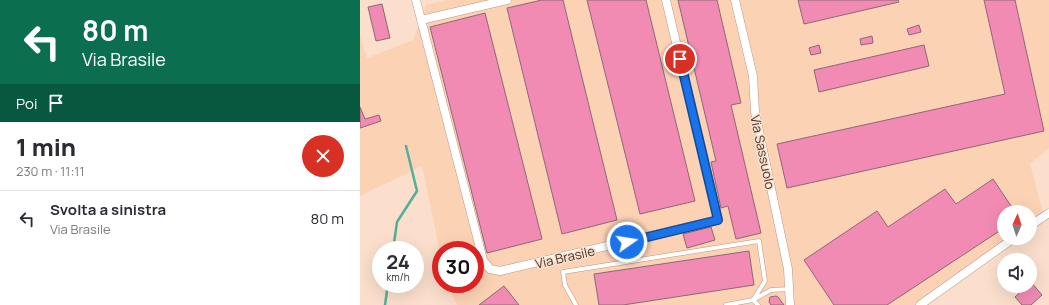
<!DOCTYPE html>
<html lang="it">
<meta charset="utf-8">
<style>
body{margin:0;font-family:Manrope,sans-serif;background:#f7f7f7;color:#2b2b33;height:100vh;display:flex;flex-direction:column;font-size:15px;white-space:nowrap}
*{box-sizing:border-box;margin:0}
p{font-size:13px;color:#7c7c81}
.icon{flex:none;width:22px;height:22px;fill:none;stroke:currentColor;stroke-width:2;stroke-linecap:round;stroke-linejoin:round}
.map{position:relative;flex:1;overflow:hidden}
.panel{display:flex;flex-direction:column;background:#fff;width:360px}
.panel>*{flex:none}
.top-card{background:#0b6e4f;color:#fff;overflow:hidden}
.needle{width:26px;rotate:3deg}
.fabs{position:absolute;left:637px;top:205px;display:grid;gap:8px}
.fabs a{display:grid;place-items:center;width:40px;height:40px;border-radius:50%;background:#fff;box-shadow:0 4px 16px #0002;font-size:20px}
.speed{position:absolute;left:12px;top:241px;display:flex;gap:8px;font-size:20px;font-weight:700;text-align:center}
.speed>*{display:grid;place-content:center;width:52px;height:52px;border-radius:50%;background:#fff;box-shadow:0 4px 16px #0002;line-height:1}
.speed small{font-size:10px;font-weight:400}
.speed .limit{border:6px solid #d22;background:#fff;color:#111}
.pin{position:absolute;display:grid;place-items:center;width:34px;height:34px;color:#fff;margin:-17px;border:2px solid #fff;border-radius:50%;box-shadow:0 1px 4px #0007}
.me{position:absolute;width:44px;margin:-22px;rotate:77deg;stroke-linejoin:round;filter:drop-shadow(0 0 3px #0008)}
.turn{display:flex;align-items:center;gap:14px;height:84px;padding:0 16px;font-size:18px}
.turn .icon{width:52px;height:52px;stroke-width:2.5}
.turn b{display:block;font-size:28px;line-height:34px}
.then{display:flex;align-items:center;height:38px;padding:0 16px;background:#0003;gap:8px;font-size:15px}
.round{display:grid;place-items:center;flex:none;width:42px;height:42px;border-radius:21px;background:#f7f7f7}
.overview{display:flex;align-items:center;justify-content:space-between;height:68px;padding:0 16px}
h1{font-size:24px;font-weight:800;line-height:30px}
ul{padding:0;list-style:none}
li{display:flex;align-items:center;gap:12px;height:56px;padding:0 16px;border-top:1px solid #e1e1e2}
li div{flex:1}
li b{display:block;font-size:15px}
li em{font-style:normal}
main{display:flex;flex:1;min-height:0}
.map>svg:first-child{display:block}
</style>
<main>
<section class="panel">
<div class="top-card">
<div class="turn"><svg class="icon" aria-label="left" viewBox="0 0 24 24"><path d="M17 20v-9H6M10 6l-5 5 5 5"/></svg><div><b>80 m</b>Via Brasile</div></div>
<div class="then">Poi<svg class="icon" aria-label="arrive" viewBox="0 0 24 24"><path d="M6 21V4h12l-3 4 3 4H6"/></svg></div>
</div>
<div class="overview"><div><h1>1 min</h1><p>230 m · 11:11</p></div><a class="round" style="background:#d93025;color:#fff"><svg class="icon" aria-label="close" viewBox="0 0 24 24"><path d="M6 6l12 12M18 6L6 18"/></svg></a></div>
<ul>
<li><svg class="icon" aria-label="left" viewBox="0 0 24 24"><path d="M17 20v-9H6M10 6l-5 5 5 5"/></svg><div><b>Svolta a sinistra</b><p>Via Brasile</p></div><em>80 m</em></li>
</ul>
</section>
<div class="map">
<svg width="689" height="305" viewBox="0 0 689 305">
<rect width="100%" height="100%" fill="#fbdfcc"/>
<path fill="#fcd2b5" d="M85,0h604v148l-19,16 14,52 -14,11v-15h-26v26h12l-88,67h-471l-10,-21h28v-34h-34v7l-19,-91 -62,30v-160l7,22 46,-18 13,-35z"/>
<g fill="none" stroke-linecap="round" stroke-linejoin="round">
<path stroke="#50b098" stroke-width="2.5" d="M33,250l4,-28 20,-31 -11,-45
M25,305l3,-21"/>
</g>
<path fill="#f18bb3" stroke="#8d6875" d="M182,0h21l54,220 -55,14 -55,-226z
M227,0h59l49,201 -55,13z
M318,0h39l24,103 -10,2 30,128 -25,6 -8,-33 -7,2 -10,-46 5,-1z
M438,0h100l1,2 -95,22z
M624,0h31l29,131 -257,57 -10,-44 228,-50z
M22,4l8,34 -14,3 -8,-34z
M125,13l57,226 -55,14 -57,-226z
M559,25l2,7 -12,3 -2,-6z
M512,36l1,7 -12,2 -1,-6z
M459,45l2,8 -10,2 -2,-7z
M564,45l5,21 -110,26 -5,-22z
M0,107l5,12 14,-4 2,6 -21,7z
M633,179l22,33h-11v16l-117,77h-53l-30,-45 73,-49 11,16 57,-38 11,15z
M351,227l4,13 -28,8 -4,-14z
M389,251l5,34 -131,20h-24l-5,-31z
M671,282l11,13 -11,10h-9l-7,-8 12,-11h3z
M144,286l15,19h-40z
M416,296l2,1 6,8h-13l-2,-3 1,-5z"/>
<g fill="none" stroke-linecap="round" stroke-linejoin="round">
<g stroke="#b99882" stroke-width="5">
<path id="lane" d="M393,300l5,5
M216,305l-11,-20 -2,-13 196,-31 6,40 -12,19
M366,305l27,-5 18,-10 19,-1"/>
</g>
<g stroke="#b99882" stroke-width="9">
<path id="street" d="M56,0l67,260 7,9 10,2 218,-51 -52,-220
M375,0l18,76 2,36 33,157 2,36
M61,20l86,-20
M670,226l19,-13
M560,305l94,-67"/>
</g>
<use href="#lane" stroke="#fff" stroke-width="4"/>
<use href="#street" stroke="#fff" stroke-width="8"/>
</g>
<g fill="none" stroke-linecap="round" stroke-linejoin="round">
<g stroke="#114b97" stroke-width="10">
<path id="route" d="M267,242l91,-22 -38,-161"/>
</g>
<use href="#route" stroke="#1a73e8" stroke-width="7"/>
</g>
<g text-anchor="middle" dominant-baseline="central" stroke-width="3" stroke-linejoin="round" paint-order="stroke">
<g font-size="13" fill="#46382e" stroke="#fbdfcc">
<text transform="translate(403 152) rotate(78)">Via Sassuolo</text>
<text transform="translate(205 257) rotate(-13)">Via Brasile</text>
</g>
</g>
</svg>
<div class="fabs">
<a><svg class="needle" viewBox="-14 -14 28 28"><path d="M0-13l5 13h-10z" fill="#e53935"/><path d="M0 13l5-13h-10z" fill="#7c7c81"/></svg></a>
<a><svg class="icon" aria-label="sound" viewBox="0 0 24 24"><path d="M4 9h4l5-4v14l-5-4H4zM17 9q2 3 0 6"/></svg></a>
</div>
<div class="speed"><div>24<small>km/h</small></div><div class="limit">30</div></div>
<div class="pin" style="left:320px;top:59px;background:#d93025"><svg class="icon" aria-label="arrive" viewBox="0 0 24 24"><path d="M6 21V4h12l-3 4 3 4H6"/></svg></div>
<svg class="me" style="left:267px;top:242px" viewBox="-20 -20 40 40"><circle r="17" fill="#1a73e8" stroke="#fff" stroke-width="3"/><path d="M0-11L8 9 0 5-8 9z" fill="#fff"/></svg>
</div>
</main>
